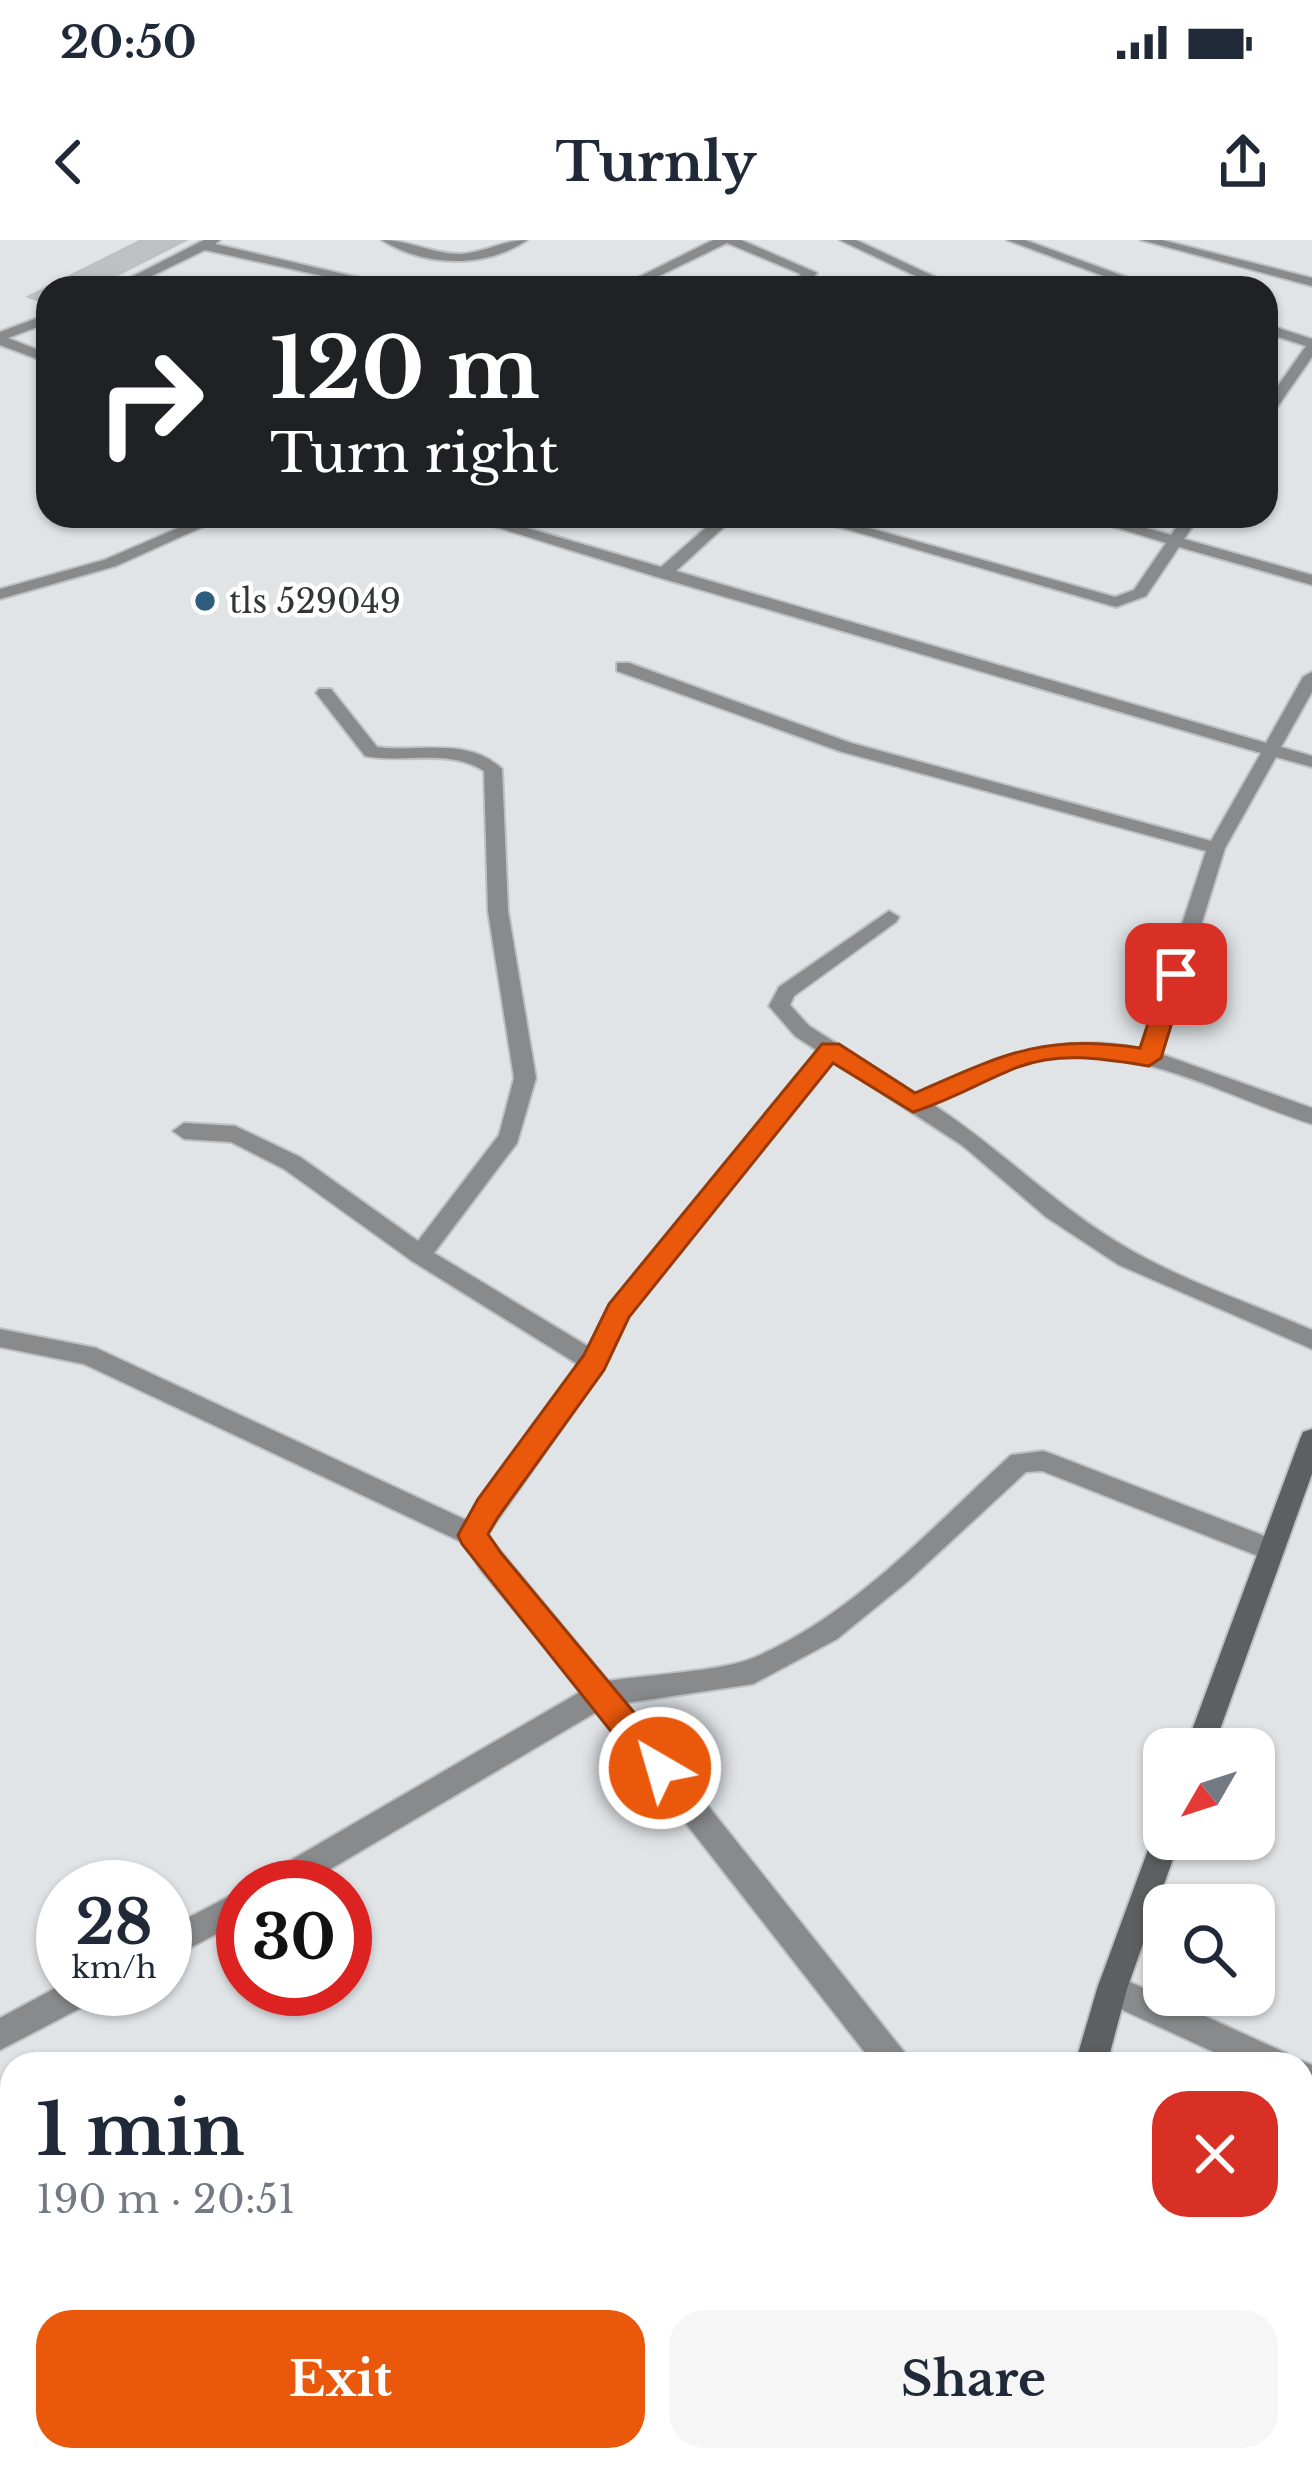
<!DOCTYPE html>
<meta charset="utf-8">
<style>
body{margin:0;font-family:"Libre Baskerville",serif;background:#f6f6f7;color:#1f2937;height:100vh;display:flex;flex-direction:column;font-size:45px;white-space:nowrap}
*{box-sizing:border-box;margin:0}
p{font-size:39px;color:#747a83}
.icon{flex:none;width:66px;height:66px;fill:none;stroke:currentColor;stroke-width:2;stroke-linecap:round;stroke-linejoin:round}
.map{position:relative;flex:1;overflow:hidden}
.sheet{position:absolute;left:0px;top:1812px;width:1314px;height:420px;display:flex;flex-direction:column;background:#fff;border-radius:36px 36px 0 0;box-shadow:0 3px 9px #0004}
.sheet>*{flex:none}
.top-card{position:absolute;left:36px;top:36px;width:1242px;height:252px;border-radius:36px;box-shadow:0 3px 9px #0004;background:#202124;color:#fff;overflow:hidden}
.needle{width:78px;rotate:231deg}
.fabs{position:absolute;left:1143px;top:1488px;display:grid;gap:24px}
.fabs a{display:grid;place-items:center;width:132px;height:132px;border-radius:24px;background:#fff;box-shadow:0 3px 9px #0004;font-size:60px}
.speed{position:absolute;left:36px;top:1620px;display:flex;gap:24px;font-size:60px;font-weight:700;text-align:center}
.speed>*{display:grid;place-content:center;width:156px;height:156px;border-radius:50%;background:#fff;box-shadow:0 3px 9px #0004;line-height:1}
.speed small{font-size:30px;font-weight:400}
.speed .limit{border:18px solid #d22;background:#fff;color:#111}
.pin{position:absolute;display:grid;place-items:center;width:102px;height:102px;color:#fff;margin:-51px;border-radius:24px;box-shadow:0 6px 18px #0006}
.me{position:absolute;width:132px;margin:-66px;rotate:322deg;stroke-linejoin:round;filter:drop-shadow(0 0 9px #0008)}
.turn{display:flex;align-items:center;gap:42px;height:252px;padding:0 36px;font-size:54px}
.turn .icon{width:156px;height:156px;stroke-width:2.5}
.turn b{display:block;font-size:84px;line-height:102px}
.round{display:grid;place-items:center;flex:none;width:126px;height:126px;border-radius:36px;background:#f6f6f7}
.summary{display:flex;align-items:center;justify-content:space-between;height:204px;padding:0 36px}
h1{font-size:72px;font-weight:700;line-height:90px}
.action{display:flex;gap:24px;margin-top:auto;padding:24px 36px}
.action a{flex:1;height:138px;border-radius:36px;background:#ea580c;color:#fff;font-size:48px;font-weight:700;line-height:138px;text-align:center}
.action a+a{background:#f6f6f7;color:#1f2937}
.status{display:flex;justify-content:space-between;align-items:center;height:84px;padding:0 60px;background:#fff;direction:ltr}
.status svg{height:33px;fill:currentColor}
header{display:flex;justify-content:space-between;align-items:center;height:156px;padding:0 36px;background:#fff;font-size:54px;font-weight:700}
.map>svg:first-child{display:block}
</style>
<div class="status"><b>20:50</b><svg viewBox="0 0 49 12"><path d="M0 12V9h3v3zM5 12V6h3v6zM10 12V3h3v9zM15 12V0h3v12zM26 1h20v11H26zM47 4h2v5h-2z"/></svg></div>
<header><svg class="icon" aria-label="back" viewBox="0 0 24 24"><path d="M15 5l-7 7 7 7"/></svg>Turnly<svg class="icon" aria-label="share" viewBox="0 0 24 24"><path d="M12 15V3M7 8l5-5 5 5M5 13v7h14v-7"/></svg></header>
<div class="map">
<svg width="1312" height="2232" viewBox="0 0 1312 2232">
<rect width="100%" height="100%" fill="#e0e4e7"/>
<path fill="#bdc1c4" d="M139,0h50l-95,48h-46v17l-23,-8z"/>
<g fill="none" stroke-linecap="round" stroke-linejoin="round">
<g stroke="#bdc1c4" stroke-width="4">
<path id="street" d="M204,0h16l-5,4 188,44h-25l-173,-38 -78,38h-17z
M382,0c27,0 50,14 78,14 24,-1 44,-14 67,-14 -42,29 -103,27 -145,0z
M713,0h28l76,33 -15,15h-14l13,-14 -74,-31 -93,45h-17z
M840,0h16l103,48h-18z
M1007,0h18l131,48h-20z
M1141,0h21l150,38v8z
M48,74v9l-40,15 40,16v9l-48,-18v-13z
M1266,84l46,15v18l-41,59 -5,1v-14l40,-57 -40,-13z
M206,276h21l-111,50 -116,33v-10l104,-29z
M461,276h25l175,51 58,-51h17l-60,55 590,172 37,-66 9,-5v20l-31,55 31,9v11l-36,-10 -51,91 -64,206 151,54v16c-84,-26 -167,-78 -259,-66 -43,6 -82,28 -121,46 70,45 128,107 202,148 55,31 119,52 178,78v19l-193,-84 -73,-48 -83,-71 -130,-85 -205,256 -25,52 -116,166 121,146c36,-6 115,-10 145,-23 100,-42 179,-131 258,-203l32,-4 9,3 228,88 4,8 -4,8 -9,3 -229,-90 -16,1 -119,110 -70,57 -84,45 -127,19 279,350 5,11h-36l-276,-353 -298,176h-43l5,-10 320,-186 -101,-121 -17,-27 -380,-179 -84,-17v-18l96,19 372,173 111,-156 -167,-104 -128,-92 -53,-27 -47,-3 -11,-8 11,-8 51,3 65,31 118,84 81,-106 15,-57 -26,-167 -4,-140c-36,-23 -79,-7 -119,-15l-49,-63 3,-4h12l46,58c43,6 90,-11 125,22l6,142 28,167 -19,65 -83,110 155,94 22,-43 207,-253 -23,-15 -26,-30 10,-19 110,-76 10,6 -3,5 -102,74 -4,9 19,21 107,68c74,-34 142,-64 225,-45l65,-198 -367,-100 -222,-80v-8h12l222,80 360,98 50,-88 -604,-176z
M801,276h25l289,81 19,-7 32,-47 -87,-27h25l67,19 13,-19h16l-16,23 128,36v10l-133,-38 -33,49 -30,11z
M243,1649v31l-78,41v-31z
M1112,1734l174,79 5,11h-51l-139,-64 -4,-11 4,-11z
M63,1744v5h37l-4,11 -96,50v-32z
M1302,1821l10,4v32l-10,-4v-29h-6z"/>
</g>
<g stroke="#bdc1c4" stroke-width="4">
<path id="secondary" d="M1312,1189v45l-99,275h-28l115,-310 3,-7z
M1164,1586v13h16l-53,150 -20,75h-32l22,-75 55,-150 4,-10z
M946,2220h36l-5,12h-36z"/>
</g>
<use href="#street" fill="#888a8b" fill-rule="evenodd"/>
<use href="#secondary" fill="#5d5f61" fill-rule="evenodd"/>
</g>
<path fill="#ea580c" stroke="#983908" stroke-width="3" d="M1176,726l11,8 -26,84 -12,8c-44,-7 -88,-15 -131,1 -35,14 -69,34 -105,45l-80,-49 -204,254 -25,53 -106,147 -10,17 13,19 171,205 4,10 -4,11 -12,4 -11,-4 -187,-235 -4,-9 20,-36 106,-144 25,-51 213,-260h17l76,49c87,-38 128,-60 225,-45l24,-74z"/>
<circle fill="#2f5d7d" stroke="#fff" stroke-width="4.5" cx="205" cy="361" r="12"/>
<g text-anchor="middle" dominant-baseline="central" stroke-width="9" stroke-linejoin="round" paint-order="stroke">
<g font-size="33" fill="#333536" stroke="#fff" text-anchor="start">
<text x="229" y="361">tls 529049</text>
</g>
</g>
</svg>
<div class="fabs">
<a><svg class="needle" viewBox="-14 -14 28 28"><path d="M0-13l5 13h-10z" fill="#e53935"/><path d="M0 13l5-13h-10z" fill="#747a83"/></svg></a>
<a><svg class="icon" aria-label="search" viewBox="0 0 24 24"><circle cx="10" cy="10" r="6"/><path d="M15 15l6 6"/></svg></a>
</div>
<div class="speed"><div>28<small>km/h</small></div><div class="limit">30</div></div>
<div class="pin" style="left:1176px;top:734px;background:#d93025"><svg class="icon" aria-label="arrive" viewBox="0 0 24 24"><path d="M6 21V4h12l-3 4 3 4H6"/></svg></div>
<svg class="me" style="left:660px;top:1528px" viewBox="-20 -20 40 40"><circle r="17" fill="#ea580c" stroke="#fff" stroke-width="3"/><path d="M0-11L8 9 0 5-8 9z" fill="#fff"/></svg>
<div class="top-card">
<div class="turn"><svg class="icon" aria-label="right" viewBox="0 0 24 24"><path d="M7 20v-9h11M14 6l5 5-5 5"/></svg><div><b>120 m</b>Turn right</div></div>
</div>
<section class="sheet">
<div class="summary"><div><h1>1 min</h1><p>190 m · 20:51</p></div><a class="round" style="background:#d93025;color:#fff"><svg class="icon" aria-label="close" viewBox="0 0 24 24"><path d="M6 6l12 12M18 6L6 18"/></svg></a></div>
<div class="action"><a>Exit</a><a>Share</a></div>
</section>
</div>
